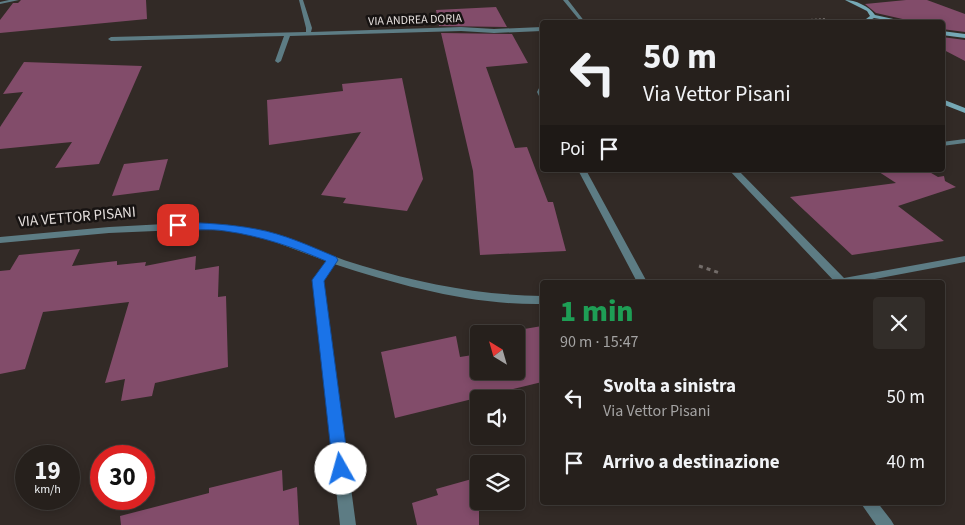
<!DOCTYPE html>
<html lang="it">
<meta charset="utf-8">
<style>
body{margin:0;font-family:"Source Sans 3",sans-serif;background:#322d29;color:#f1f3f6;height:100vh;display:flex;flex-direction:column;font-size:19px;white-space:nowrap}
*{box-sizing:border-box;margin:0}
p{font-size:16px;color:#a4a3a3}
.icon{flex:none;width:28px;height:28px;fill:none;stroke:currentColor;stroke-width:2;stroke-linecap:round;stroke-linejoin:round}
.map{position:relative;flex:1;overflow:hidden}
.side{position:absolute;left:540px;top:280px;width:405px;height:225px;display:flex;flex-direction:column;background:#26201c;border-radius:5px;box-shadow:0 2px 8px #0003,0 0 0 1px #423e3b}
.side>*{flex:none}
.top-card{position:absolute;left:540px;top:20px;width:405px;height:152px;border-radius:5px;box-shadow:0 2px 8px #0003,0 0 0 1px #423e3b;background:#26201c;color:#f1f3f6;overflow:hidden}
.needle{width:32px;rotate:323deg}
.controls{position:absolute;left:470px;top:325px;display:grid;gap:10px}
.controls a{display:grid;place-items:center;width:55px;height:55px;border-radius:5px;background:#26201c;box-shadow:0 2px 8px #0003,0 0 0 1px #423e3b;font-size:25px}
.speed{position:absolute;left:15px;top:445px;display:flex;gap:10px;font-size:25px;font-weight:700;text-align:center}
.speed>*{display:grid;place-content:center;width:65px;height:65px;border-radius:50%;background:#26201c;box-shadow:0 2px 8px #0003,0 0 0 1px #423e3b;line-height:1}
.speed small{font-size:12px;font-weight:400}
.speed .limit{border:8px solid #d22;background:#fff;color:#111}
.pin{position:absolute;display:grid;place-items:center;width:42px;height:42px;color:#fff;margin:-21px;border-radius:10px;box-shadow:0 2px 8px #0006}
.me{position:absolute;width:55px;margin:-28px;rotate:353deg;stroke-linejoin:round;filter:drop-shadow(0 0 4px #0008)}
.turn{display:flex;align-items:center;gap:18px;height:105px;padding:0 20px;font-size:22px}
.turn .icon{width:65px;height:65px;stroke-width:2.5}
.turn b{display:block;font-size:35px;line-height:42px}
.then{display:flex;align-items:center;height:48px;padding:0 20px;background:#0003;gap:10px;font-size:19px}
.round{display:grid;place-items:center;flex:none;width:52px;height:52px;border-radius:5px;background:#322d29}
.headline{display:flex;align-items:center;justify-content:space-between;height:85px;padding:0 20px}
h1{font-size:30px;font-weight:800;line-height:38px;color:#1e9e55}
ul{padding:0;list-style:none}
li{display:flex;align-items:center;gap:15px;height:65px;padding:0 20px}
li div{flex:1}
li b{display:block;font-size:19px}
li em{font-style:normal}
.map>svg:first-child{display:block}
</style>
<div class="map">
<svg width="965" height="525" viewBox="0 0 965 525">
<rect width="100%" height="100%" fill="#322a26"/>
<path fill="#824c6a" d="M21,0h125l1,19 -147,14v-13l13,-17h5z
M906,0h21l38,14v18l-23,-3v-7h-33l-2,-2 -31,-7 -11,-9z
M496,7l11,20 -68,-1 -3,-16z
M441,33l71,1 16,29 -42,4 29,81 12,-1 21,55h5l13,49 -86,4 -7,-84z
M942,37l23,3v21l-23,-12z
M24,62l118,4 -43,98 -44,4 17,-26 -72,7v-22l23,-35 -20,2z
M402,78l21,101 -16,32 -64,-8 3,-5 -25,-3 40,-63 -92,13 -2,-45 76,-9 -1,-7z
M168,159l-9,31 -47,6 12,-32z
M876,170h50l12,7 6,-1 1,5 11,6 -58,19 46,35 -92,14 -62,-58 106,-14z
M80,249l-8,17 45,-5v4l29,-3 -1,4 51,-10 -1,14 24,-4 -1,31 8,-1 2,71 -73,16 -3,13 -31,5 4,-22 -20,4 24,-81 -86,10 -18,57 -25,5v-103l10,-1 9,-15z
M542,326v56l-147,36 -14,-66 75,-16 4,21 19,-3v17h37v-37h-21z
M282,470l1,21 14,-4 2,38h-178l-1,-9 89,-23v-5z
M479,477v48h-62l-5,-22 26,-8 -2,-6z"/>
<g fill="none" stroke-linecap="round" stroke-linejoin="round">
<path stroke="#736c69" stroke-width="2" stroke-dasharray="2 2" stroke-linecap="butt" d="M791,21l34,-2
M614,22l59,-2"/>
<path stroke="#736c69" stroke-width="3" stroke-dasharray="4 4" stroke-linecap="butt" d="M699,266l21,7"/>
<path fill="#5d7c84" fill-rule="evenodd" d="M9,0h10l-19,4v-2z
M299,0h4l9,28 -1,4 150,-5 33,2 48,-2v4l-48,2 -33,-2 -171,5 -9,25 -3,2 -3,-2 9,-25 -173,5 -3,-2 3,-2 195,-5v-4z
M563,0h5l17,22h-4z
M737,19l35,1 3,2h-86l3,-2z
M542,85v14l-2,-1 -3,-6 3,-6z
M965,139v4l-23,3v-4z
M578,170h8l61,112h-10z
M729,170h9l106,108 121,-22v6l-106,20h-24z
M183,223c30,1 59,2 87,10 32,9 61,24 93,33 59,18 118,29 179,30v8c-71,1 -140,-18 -208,-40l-11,17 33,244h-16l-27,-244 13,-20 -62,-23 -25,-6 -37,-3 -93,4 -109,10v-6l109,-10z
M860,502h17l14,18 3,5h-18z"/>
<path fill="#76a9b6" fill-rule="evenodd" d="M845,0c10,0 24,6 30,15l32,7h-9l-24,-4 -7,4h-26l2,-2 23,-1 4,-3 -3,-5z
M942,31l23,3v4l-23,-3z
M942,99l23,9v5l-23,-9z"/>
</g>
<path fill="#1a73e8" stroke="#114b97" d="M178,222c26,1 52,2 78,7 28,5 54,17 80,28l2,3 -14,21 25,188 -3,5 -5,2 -6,-2 -2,-5 -21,-189 14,-19c-33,-14 -65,-25 -101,-30 -17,-3 -34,1 -51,-3l-1,-3 1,-2z"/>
<g text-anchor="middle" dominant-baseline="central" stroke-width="5" stroke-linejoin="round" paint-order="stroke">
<g font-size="12" fill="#e3dddb" stroke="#171312">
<text transform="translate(415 20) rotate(-2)">VIA ANDREA DORIA</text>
</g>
<g font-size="15" fill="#e3dddb" stroke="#171312">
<text transform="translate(77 217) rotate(-5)">VIA VETTOR PISANI</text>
</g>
</g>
</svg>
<div class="controls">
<a><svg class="needle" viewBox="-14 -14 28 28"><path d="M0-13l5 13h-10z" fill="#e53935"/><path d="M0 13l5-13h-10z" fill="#a4a3a3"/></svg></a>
<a><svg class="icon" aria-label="sound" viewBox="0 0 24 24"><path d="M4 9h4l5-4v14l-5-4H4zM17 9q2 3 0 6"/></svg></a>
<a><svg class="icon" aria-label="layers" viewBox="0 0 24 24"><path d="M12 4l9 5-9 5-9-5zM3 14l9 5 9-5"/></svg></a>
</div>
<div class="speed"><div>19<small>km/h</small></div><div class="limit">30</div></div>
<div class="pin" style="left:178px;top:225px;background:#d93025"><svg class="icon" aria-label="arrive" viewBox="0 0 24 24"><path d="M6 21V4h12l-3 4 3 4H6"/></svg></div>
<svg class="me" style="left:341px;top:469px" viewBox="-20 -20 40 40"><circle r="19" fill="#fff"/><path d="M0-13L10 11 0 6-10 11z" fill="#1a73e8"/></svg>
<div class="top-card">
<div class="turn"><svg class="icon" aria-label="left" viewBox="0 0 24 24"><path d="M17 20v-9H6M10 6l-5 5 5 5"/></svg><div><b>50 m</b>Via Vettor Pisani</div></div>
<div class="then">Poi<svg class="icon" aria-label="arrive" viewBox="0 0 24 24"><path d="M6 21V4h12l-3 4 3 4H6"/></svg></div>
</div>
<section class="side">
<div class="headline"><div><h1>1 min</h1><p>90 m · 15:47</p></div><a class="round"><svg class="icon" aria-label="close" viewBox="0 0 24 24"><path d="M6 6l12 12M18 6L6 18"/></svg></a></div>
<ul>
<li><svg class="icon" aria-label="left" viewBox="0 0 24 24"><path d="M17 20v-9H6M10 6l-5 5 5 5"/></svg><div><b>Svolta a sinistra</b><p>Via Vettor Pisani</p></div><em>50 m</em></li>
<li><svg class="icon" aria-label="arrive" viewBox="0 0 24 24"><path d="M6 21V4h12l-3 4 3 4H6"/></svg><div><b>Arrivo a destinazione</b></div><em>40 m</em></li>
</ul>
</section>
</div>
